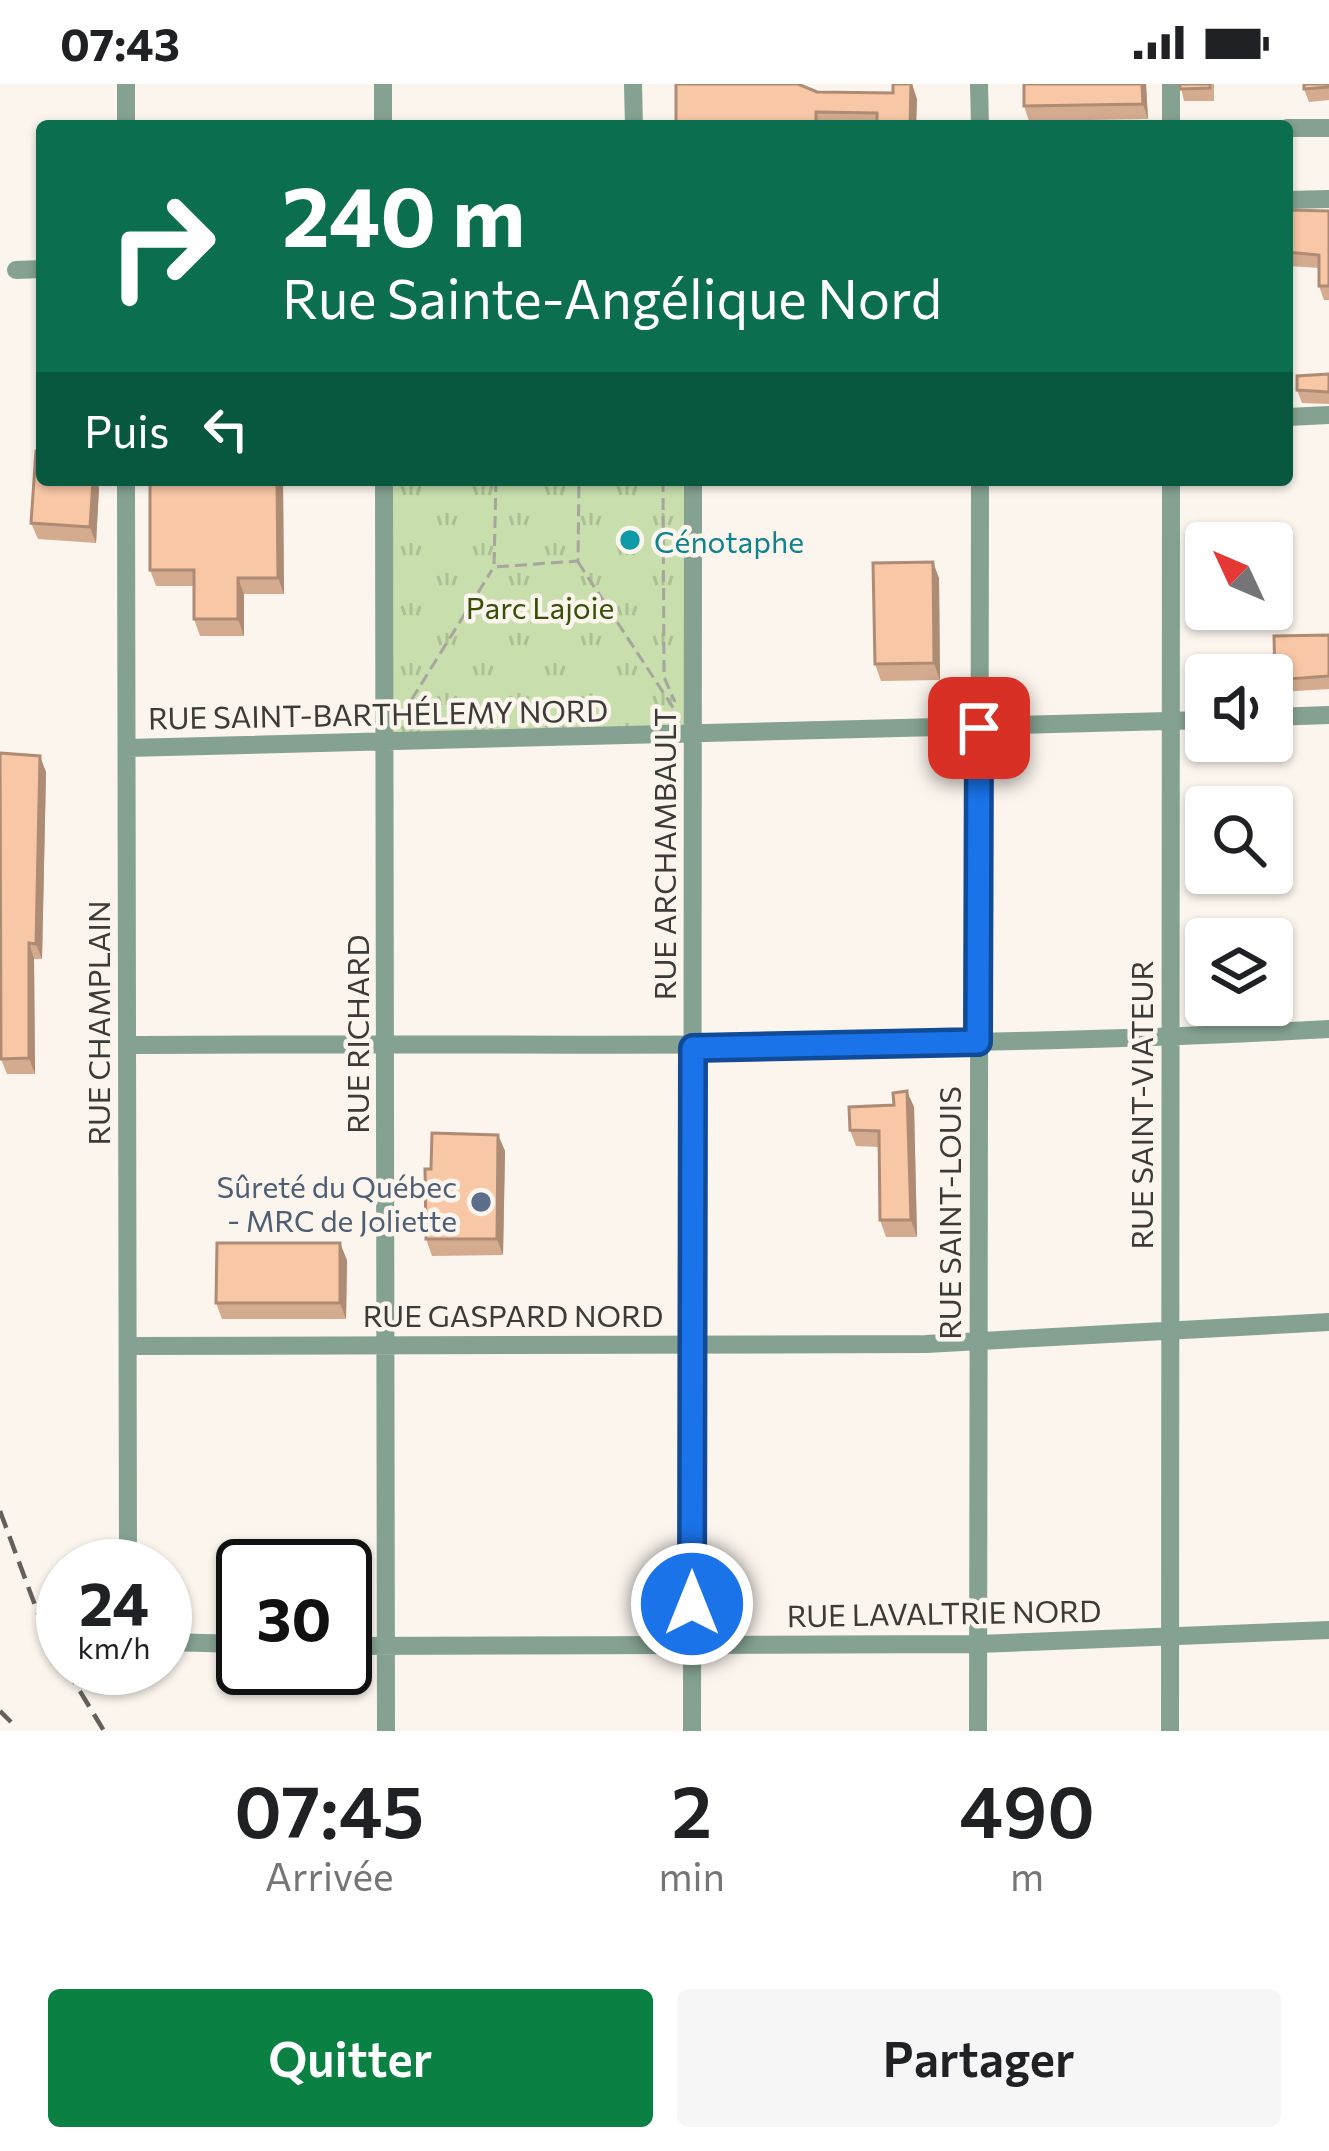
<!DOCTYPE html>
<html lang="fr">
<meta charset="utf-8">
<style>
body{margin:0;font-family:Commissioner,sans-serif;background:#f6f6f6;color:#202124;height:100vh;display:flex;flex-direction:column;font-size:45px;white-space:nowrap}
*{box-sizing:border-box;margin:0}
p{font-size:39px;color:#757577}
.icon{flex:none;width:66px;height:66px;fill:none;stroke:currentColor;stroke-width:2;stroke-linecap:round;stroke-linejoin:round}
.map{position:relative;height:1647px;overflow:hidden}
.details{display:flex;flex-direction:column;background:#fff;flex:1}
.details>*{flex:none}
.guide{position:absolute;left:36px;top:36px;width:1257px;height:366px;border-radius:12px;box-shadow:0 3px 9px #0004;background:#0b6e4f;color:#fff;overflow:hidden}
.needle{width:78px;rotate:314deg}
.fabs{position:absolute;left:1185px;top:438px;display:grid;gap:24px}
.fabs a{display:grid;place-items:center;width:108px;height:108px;border-radius:12px;background:#fff;box-shadow:0 3px 9px #0004;font-size:60px}
.speed{position:absolute;left:36px;top:1455px;display:flex;gap:24px;font-size:60px;font-weight:700;text-align:center}
.speed>*{display:grid;place-content:center;width:156px;height:156px;border-radius:50%;background:#fff;box-shadow:0 3px 9px #0004;line-height:1}
.speed small{font-size:30px;font-weight:400}
.speed .limit{border:6px solid #111;border-radius:18px;background:#fff;color:#111}
.pin{position:absolute;display:grid;place-items:center;width:102px;height:102px;color:#fff;margin:-51px;border-radius:24px;box-shadow:0 6px 18px #0006}
.me{position:absolute;width:132px;margin:-66px;rotate:0deg;stroke-linejoin:round;filter:drop-shadow(0 0 9px #0008)}
.turn{display:flex;align-items:center;gap:42px;height:252px;padding:0 48px;font-size:54px}
.turn .icon{width:156px;height:156px;stroke-width:2.5}
.turn b{display:block;font-size:84px;line-height:102px}
.then{display:flex;align-items:center;height:114px;padding:0 48px;background:#0003;gap:24px;font-size:45px}
.eta{display:flex;justify-content:space-evenly;align-items:center;height:204px;text-align:center}
.eta b{font-size:72px;font-weight:600;line-height:84px}
.primary-button{display:flex;gap:24px;margin-top:auto;padding:24px 48px}
.primary-button a{flex:1;height:138px;border-radius:12px;background:#0b8043;color:#fff;font-size:48px;font-weight:600;line-height:138px;text-align:center}
.primary-button a+a{background:#f6f6f6;color:#202124}
.status{display:flex;justify-content:space-between;align-items:center;height:84px;padding:0 60px;background:#fff;direction:ltr}
.status svg{height:33px;fill:currentColor}
.map>svg:first-child{display:block}
</style>
<div class="status"><b>07:43</b><svg viewBox="0 0 49 12"><path d="M0 12V9h3v3zM5 12V6h3v6zM10 12V3h3v9zM15 12V0h3v12zM26 1h20v11H26zM47 4h2v5h-2z"/></svg></div>
<div class="map">
<svg width="1329" height="1647" viewBox="0 0 1329 1647">
<defs>
<pattern id="grass-tufts" width="24" height="20" patternUnits="userSpaceOnUse" patternTransform="scale(3)"><rect width="24" height="20" fill="#c8deac"/><path d="M3 7l-1-3M5 7V3M7 7l1-3M15 17l-1-3M17 17v-4M19 17l1-3" fill="none" stroke="#adbf95"/></pattern>
</defs>
<rect width="100%" height="100%" fill="#fbf5ed"/>
<path fill="url(#grass-tufts)" d="M384,396h314l-6,256 -307,6z"/>
<path fill="#c8deac" d="M560,510l1,56h-26l-1,-55z"/>
<g fill="none" stroke-linecap="round" stroke-linejoin="round">
<path stroke="#a8a49e" stroke-width="3" stroke-dasharray="12 6" stroke-linecap="butt" d="M496,396l-2,87 84,-6 1,-81
M663,396l1,197 11,25
M578,478l96,147
M402,631l90,-145"/>
<path stroke="#84a191" stroke-width="18" d="M126,0v42
M383,0v42
M633,0l1,42
M979,0l1,42
M1171,0v42
M1287,44h42
M1287,116l42,-1
M16,186l26,-1
M1287,333l42,-2
M126,396l2,1086
M384,396l2,1251
M1272,633l57,-2
M127,664l1079,-28
M127,961c401,-3 802,7 1202,-16
M128,1262l798,-2 403,-22
M165,1558l78,2
M345,1562l633,-2 351,-14
M692,1647l1,-1251
M978,1647l2,-1251
M1170,1647l1,-1251"/>
<path stroke="#64615d" stroke-width="4.5" stroke-dasharray="18 9" stroke-linecap="butt" d="M0,1427l39,105 24,47
M66,1584l38,63
M0,1627l11,11"/>
</g>
<path fill="#d5ab8f" d="M1146,0l2,35 -119,2 -5,-15z
M1180,0h34v17h-30z
M1329,0v16l-20,2 -5,-13z
M817,8l100,7 -1,27h-240z
M1287,126l42,1v89h-5l-5,-14v-18l-32,-2z
M1329,290v30l-27,-1 -5,-13z
M42,396h54l3,8 -3,55 -58,-4 -7,-16z
M283,396l1,114h-40v42h-44l-6,-17v-33h-38l-6,-16z
M939,494l1,102 -59,1 -6,-17z
M1329,551v54l-49,3 -5,-12z
M46,688l-4,187h-8l1,115h-28l-6,-15z
M914,1023l3,130h-31l-6,-17 -1,-73 -23,-1 -6,-16z
M498,1051l7,16 -2,104 -71,1 -6,-17 5,-70z
M347,1176l-1,59h-124l-6,-16z"/>
<path fill="#ae8b74" d="M912,0l5,15 -1,27h-6z
M1142,0h4l2,35 -5,-15z
M93,396h3l3,8 -3,55 -6,-16z
M277,396h6l1,114 -6,-16z
M933,478l6,16 1,102 -6,-17z
M238,494l6,16v42l-6,-17z
M40,672l6,16 -4,187 -6,-15z
M29,859l5,16 1,115 -6,-16z
M907,1007l7,16 3,130 -6,-17z
M498,1051l7,16 -2,104 -6,-16z
M340,1159l7,17 -1,59 -6,-16z"/>
<path fill="#f8c7a6" stroke="#ae8b74" stroke-width="3" d="M676,0h122l19,8 76,1v-9h18l-1,42h-33v-13l-61,-1v14h-140z
M1024,0h118l1,20 -119,2z
M1180,0h30v4l-30,1z
M1304,0h25v3l-25,2z
M1287,126l42,1v75h-10v-31l-32,-3z
M1329,290v18l-32,-2v-14z
M36,367h6v29h51l-3,47 -59,-4z
M150,396h127l1,98h-40v41h-44v-49h-44z
M933,478l1,101 -59,1 -2,-101z
M1329,551v41l-54,4 -1,-44z
M0,669l40,3 -4,188 -7,-1v115l-28,1z
M907,1007l4,129h-31l-1,-89 -29,-1 -1,-23 45,-2 -1,-12z
M432,1049l66,2 -1,104h-71l-1,-70h6z
M217,1159h123v60h-124z"/>
<g fill="none" stroke-linecap="round" stroke-linejoin="round">
<g stroke="#114b97" stroke-width="30">
<path id="route" d="M692,1520l1,-556 285,-6 1,-314"/>
</g>
<use href="#route" stroke="#1a73e8" stroke-width="21"/>
</g>
<circle fill="#0f9aa8" stroke="#fbf5ed" stroke-width="4.5" cx="630" cy="456" r="12"/>
<circle fill="#5c6f8a" stroke="#fbf5ed" stroke-width="4.5" cx="481" cy="1118" r="12"/>
<g text-anchor="middle" dominant-baseline="central" stroke-width="9" stroke-linejoin="round" paint-order="stroke">
<g font-size="30" fill="#0d838f" stroke="#fbf5ed" text-anchor="start">
<text x="654" y="456">Cénotaphe</text>
</g>
<g font-size="30" fill="#384f09" stroke="#fbf5ed">
<text x="540" y="522">Parc Lajoie</text>
</g>
<g font-size="30" fill="#3d3b38" stroke="#fbf5ed">
<text transform="translate(378 629) rotate(-1)">RUE SAINT-BARTHÉLEMY NORD</text>
<text transform="translate(663 770) rotate(-90)">RUE ARCHAMBAULT</text>
<text transform="translate(97 939) rotate(-90)">RUE CHAMPLAIN</text>
<text transform="translate(356 950) rotate(-90)">RUE RICHARD</text>
<text transform="translate(1140 1021) rotate(-90)">RUE SAINT-VIATEUR</text>
<text transform="translate(948 1129) rotate(-90)">RUE SAINT-LOUIS</text>
<text x="513" y="1230">RUE GASPARD NORD</text>
<text transform="translate(944 1528) rotate(-1)">RUE LAVALTRIE NORD</text>
</g>
<g font-size="30" fill="#4e5e75" stroke="#fbf5ed" text-anchor="end">
<text x="457" y="1101">Sûreté du Québec<tspan x="457" dy="34">- MRC de Joliette</tspan></text>
</g>
</g>
</svg>
<div class="fabs">
<a><svg class="needle" viewBox="-14 -14 28 28"><path d="M0-13l5 13h-10z" fill="#e53935"/><path d="M0 13l5-13h-10z" fill="#757577"/></svg></a>
<a><svg class="icon" aria-label="sound" viewBox="0 0 24 24"><path d="M4 9h4l5-4v14l-5-4H4zM17 9q2 3 0 6"/></svg></a>
<a><svg class="icon" aria-label="search" viewBox="0 0 24 24"><circle cx="10" cy="10" r="6"/><path d="M15 15l6 6"/></svg></a>
<a><svg class="icon" aria-label="layers" viewBox="0 0 24 24"><path d="M12 4l9 5-9 5-9-5zM3 14l9 5 9-5"/></svg></a>
</div>
<div class="speed"><div>24<small>km/h</small></div><div class="limit">30</div></div>
<div class="pin" style="left:979px;top:644px;background:#d93025"><svg class="icon" aria-label="arrive" viewBox="0 0 24 24"><path d="M6 21V4h12l-3 4 3 4H6"/></svg></div>
<svg class="me" style="left:692px;top:1520px" viewBox="-20 -20 40 40"><circle r="17" fill="#1a73e8" stroke="#fff" stroke-width="3"/><path d="M0-11L8 9 0 5-8 9z" fill="#fff"/></svg>
<div class="guide">
<div class="turn"><svg class="icon" aria-label="right" viewBox="0 0 24 24"><path d="M7 20v-9h11M14 6l5 5-5 5"/></svg><div><b>240 m</b>Rue Sainte-Angélique Nord</div></div>
<div class="then">Puis<svg class="icon" aria-label="left" viewBox="0 0 24 24"><path d="M17 20v-9H6M10 6l-5 5 5 5"/></svg></div>
</div>
</div>
<section class="details">
<div class="eta">
<div><b>07:45</b><p>Arrivée</p></div>
<div><b>2</b><p>min</p></div>
<div><b>490</b><p>m</p></div>
</div>
<div class="primary-button"><a>Quitter</a><a>Partager</a></div>
</section>
